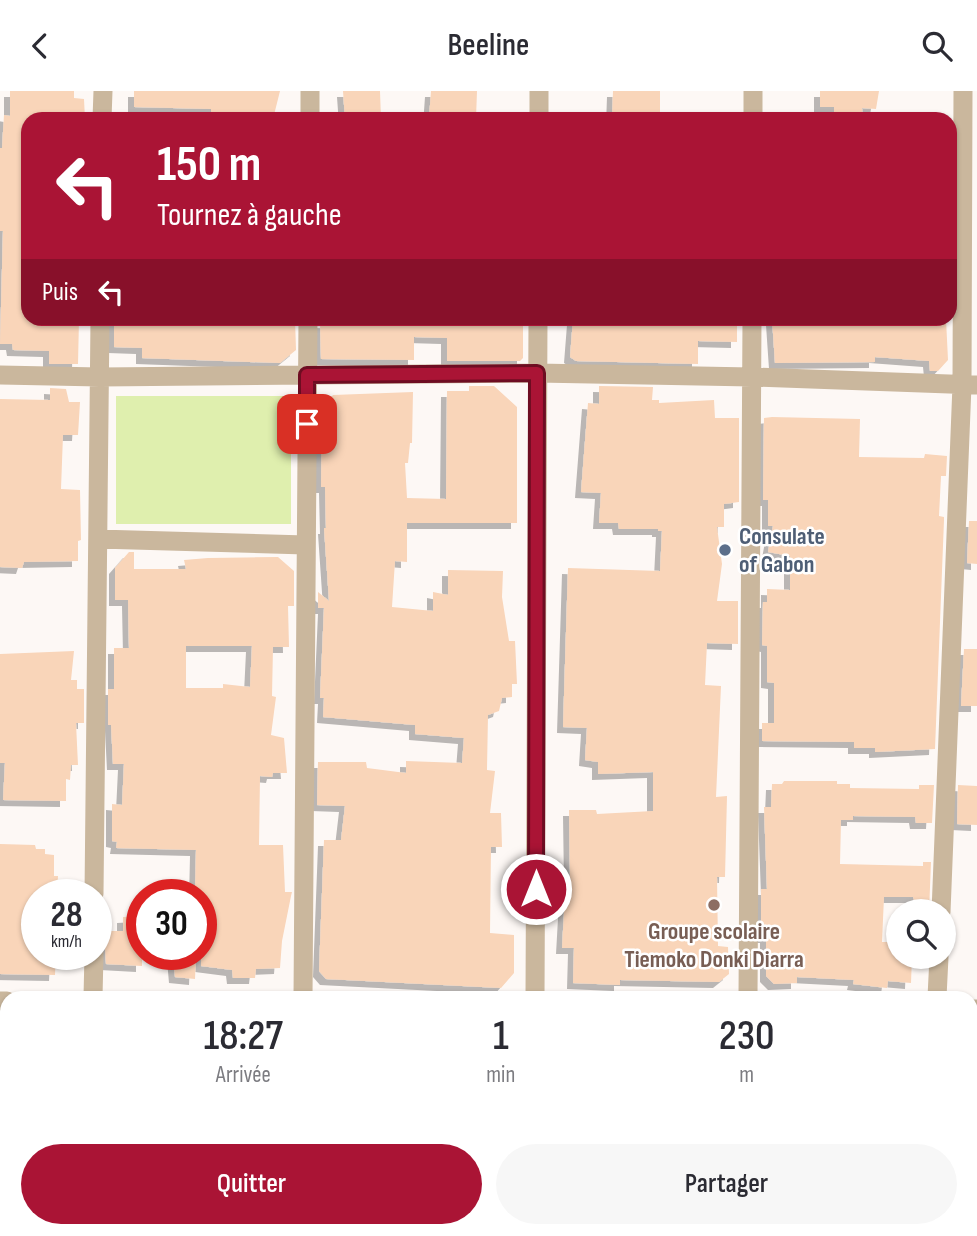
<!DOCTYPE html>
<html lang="fr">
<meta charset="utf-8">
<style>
body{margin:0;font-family:"Sofia Sans Condensed",sans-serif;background:#f7f7f7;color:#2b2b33;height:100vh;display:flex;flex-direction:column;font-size:26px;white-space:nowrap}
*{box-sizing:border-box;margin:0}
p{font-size:23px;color:#7c7c81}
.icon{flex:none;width:38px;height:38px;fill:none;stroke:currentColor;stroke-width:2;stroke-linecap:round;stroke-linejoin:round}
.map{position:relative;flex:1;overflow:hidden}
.panel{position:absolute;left:0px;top:900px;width:978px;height:247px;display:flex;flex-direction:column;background:#fff;border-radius:21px 21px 0 0;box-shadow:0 2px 5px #0004}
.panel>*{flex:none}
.top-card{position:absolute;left:21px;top:21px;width:936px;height:214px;border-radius:21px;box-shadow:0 2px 5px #0004;background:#aa1435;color:#fff;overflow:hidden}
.tools{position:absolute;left:886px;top:808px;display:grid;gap:14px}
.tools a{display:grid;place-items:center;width:70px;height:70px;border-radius:50%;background:#fff;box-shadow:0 2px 5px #0004;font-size:35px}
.speed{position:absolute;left:21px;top:788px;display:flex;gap:14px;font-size:35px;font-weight:700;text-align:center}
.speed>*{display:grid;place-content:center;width:91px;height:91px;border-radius:50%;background:#fff;box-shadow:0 2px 5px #0004;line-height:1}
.speed small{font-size:18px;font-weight:400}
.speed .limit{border:10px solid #d22;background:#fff;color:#111}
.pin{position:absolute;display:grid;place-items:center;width:60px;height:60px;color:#fff;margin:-30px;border-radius:14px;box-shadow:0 4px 10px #0006}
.me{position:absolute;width:77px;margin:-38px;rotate:0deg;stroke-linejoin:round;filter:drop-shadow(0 0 5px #0008)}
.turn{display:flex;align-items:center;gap:24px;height:147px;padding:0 21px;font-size:32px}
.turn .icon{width:91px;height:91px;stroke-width:2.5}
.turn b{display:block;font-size:49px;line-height:60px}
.then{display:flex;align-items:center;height:66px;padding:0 21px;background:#0003;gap:14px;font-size:26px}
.eta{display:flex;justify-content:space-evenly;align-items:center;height:119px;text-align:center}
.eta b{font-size:42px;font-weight:600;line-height:49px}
.cta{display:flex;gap:14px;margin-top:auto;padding:14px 21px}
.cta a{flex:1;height:80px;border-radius:42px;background:#aa1435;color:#fff;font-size:28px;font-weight:600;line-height:80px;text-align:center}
.cta a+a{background:#f7f7f7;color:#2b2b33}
header{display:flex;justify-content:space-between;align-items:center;height:91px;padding:0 21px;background:#fff;font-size:32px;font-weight:600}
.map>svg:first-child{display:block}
</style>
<header><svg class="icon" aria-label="back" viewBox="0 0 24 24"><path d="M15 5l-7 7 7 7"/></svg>Beeline<svg class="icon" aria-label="search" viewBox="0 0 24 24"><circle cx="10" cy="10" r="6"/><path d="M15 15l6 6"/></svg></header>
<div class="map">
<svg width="977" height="1145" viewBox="0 0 977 1145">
<defs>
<filter id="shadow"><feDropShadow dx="-6" dy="6" stdDeviation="0" flood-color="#0004"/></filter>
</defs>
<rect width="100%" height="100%" fill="#fdf8f5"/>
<path fill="#dfefae" d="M116,305h175v128h-175z"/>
<path fill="#f9d5b9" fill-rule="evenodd" filter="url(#shadow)" d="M10,0h64v7l10,1 1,20h-57v200h51l-1,45h-29v-13l-36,-1 -1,-6h-12l3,-113h-3v-83h2l2,-33 6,1z
M134,0h146l-7,28h-62v-10l-77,-2z
M343,0h37l1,28h-36z
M431,0h46l-1,28h-47z
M613,0h47v28h-48z
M820,0h59l-3,18 -14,-1 1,11h-29v-12h-14z
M114,228h20v4h71v-2l23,-2h67l1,31 -16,13 -138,-5v-10l-28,-1z
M352,228h171v39l-3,3h-73v-23l-33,-1v23l-93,-1 -1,-37 34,1z
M573,228l90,2v-2h74v23l-39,-1v23l-122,-3 -6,-4z
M772,228h174l2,41 -10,11h-8l-1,-10 -54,-4v5l-100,1z
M469,295h25l23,21v116h-110v39l-12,-1 -3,46 41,4v-19l15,3v-25l55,1 -1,26 7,44h6l2,43h-5v13l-10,1 -3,13 -11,4 -1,55 8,1 -5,42h11l1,34h-11l-1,86 24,2v38l-13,15 -175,-9 -7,-8 5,-131h17l4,-34 -28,-1 1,-43h48l1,6 39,5v-12l56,2 2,-25 -49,-4v-9l-92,-8 1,-19h-4l4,-90h-6v-16l11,9 -5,-73h2l-1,-41h-4l1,-80 11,-12 80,-3 -1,51h-2l-2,20h-3l2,35 39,1 1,-108h22z
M599,295l54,1 -1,13h7v3l55,-3 1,18h24v84l-15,2v23h-7l5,37 -5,37h21v43l-31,-1 -2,42 16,1 -5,111 11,-1 -2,81h-8l1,69 10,1 1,27 -10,8 -99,-2v5l-47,-2 1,-35h-12l4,-71h4l-1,-67h27l1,4 56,-3v-39l-55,2v-12l-13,-2 2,-32 -24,-1 5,-159 92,3 2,-40h-4v-2h-39l-1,-6h-19l2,-30 -20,-1 7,-89 11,1z
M50,297l16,1 3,13h11l-2,33h-15l-2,54 19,1 1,50 -3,1v20l-54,1 -2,6 -22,-1v-168l50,1z
M772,326l88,2 -1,38 65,1 1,-4 22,2 -1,20h-5l-2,40 5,1v3l-9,229 -60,3v-4h-21v-6l-92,-1v-18h12v-40l-7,-1v-36l-5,-1 1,-43h4v-13l23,1v-34l-22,-4 5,-26h-5v-26h-5l1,-82z
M969,430h8v43l-10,-1z
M129,461h5v17h52l-2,-9 24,-2 70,-1 16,14v35h-6l1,41h-16l-1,49 4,1 -5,38 13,3 3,35h-14l-1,4 -12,-1 -1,69h24l2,47h7l-1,4 -9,45 -2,27 -24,1 -1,9h-22l-1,-8 -31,-4 1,-72h-7l1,-44 -80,-2 1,-6 -5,-1v-37l10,1 2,-41h-11l-2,-39h-3v-36h6v-41h15l-1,-48h-13v-32zM186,555h66l-2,41 -27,-3v4h-37z
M964,558h13v57h-16z
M74,560l-3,29h6v9h7v34h-8l2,42h-7l-1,15 -4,-1v22l-63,-1 2,-37h-5v-109z
M784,690h53v3h13v4l69,1v-4h15l-2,38h-16l-1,-6 -62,-1v4h-12l-1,44 83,2v-4h8l-2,50h-6v-11l-9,-1 -1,-3h-29l-2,45h16v15h14l-1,26 -23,-2 -1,7 -34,-4 1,-4 -57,-3v6l-23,1 -8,-8v-39h-5v-48h6l-3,-82h7l1,-23h10z
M958,694l19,1v39l-20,-1z
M0,753l35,1 1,4h9v5l9,1v21h4l-1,18h-20v60h19l-1,21 -55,-1z
M142,825v50l-36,-2 -2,-33h19v-14z
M173,863h23l-1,25 -20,-2z"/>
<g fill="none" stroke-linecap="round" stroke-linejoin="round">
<path stroke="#cab79d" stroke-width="19" d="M102,28l1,-28
M310,28v-28
M539,28v-28
M753,28v-28
M0,284l100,2 437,-4 215,4 225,8
M98,448l208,6
M94,803l6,-575
M941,821l21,-527 1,-294
M93,906l1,-43
M303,906l5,-678
M535,906l3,-678
M748,906l4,-678
M937,906l2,-40
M0,910h7
M971,918h6
M948,1139v6
M92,1145v-6
M301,1145v-6
M535,1145v-6
M747,1145v-6"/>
</g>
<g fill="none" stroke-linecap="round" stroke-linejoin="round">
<g stroke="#6e0d22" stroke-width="18">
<path id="route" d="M307,333v-49l230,-2 -1,516"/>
</g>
<use href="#route" stroke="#aa1435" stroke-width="12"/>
</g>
<circle fill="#5c6f8a" stroke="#fff" stroke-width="2.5" cx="725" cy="459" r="7"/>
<circle fill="#8d6e63" stroke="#fff" stroke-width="2.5" cx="714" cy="814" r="7"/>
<g text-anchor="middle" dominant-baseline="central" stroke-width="5" stroke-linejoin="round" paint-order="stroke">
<g font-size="24" font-weight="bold" fill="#4e5e75" stroke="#fff" text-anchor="start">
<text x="739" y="445">Consulate<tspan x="739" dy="28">of Gabon</tspan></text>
</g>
<g font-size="24" font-weight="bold" fill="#785e54" stroke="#fff">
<text x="714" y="840">Groupe scolaire<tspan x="714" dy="28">Tiemoko Donki Diarra</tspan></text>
</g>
</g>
</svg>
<div class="tools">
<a><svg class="icon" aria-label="search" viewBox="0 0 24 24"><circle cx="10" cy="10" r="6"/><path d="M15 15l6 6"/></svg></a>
</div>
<div class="speed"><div>28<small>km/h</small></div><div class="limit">30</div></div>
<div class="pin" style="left:307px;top:333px;background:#d93025"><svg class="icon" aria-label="arrive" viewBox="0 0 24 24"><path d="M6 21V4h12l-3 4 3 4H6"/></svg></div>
<svg class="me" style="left:536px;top:798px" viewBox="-20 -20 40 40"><circle r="17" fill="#aa1435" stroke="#fff" stroke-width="3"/><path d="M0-11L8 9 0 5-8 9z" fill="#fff"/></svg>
<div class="top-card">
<div class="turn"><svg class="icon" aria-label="left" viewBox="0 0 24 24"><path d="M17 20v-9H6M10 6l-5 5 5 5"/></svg><div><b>150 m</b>Tournez à gauche</div></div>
<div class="then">Puis<svg class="icon" aria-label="left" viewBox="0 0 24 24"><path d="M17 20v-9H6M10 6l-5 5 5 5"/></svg></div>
</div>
<section class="panel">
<div class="eta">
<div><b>18:27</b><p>Arrivée</p></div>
<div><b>1</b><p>min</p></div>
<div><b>230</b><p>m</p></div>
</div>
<div class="cta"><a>Quitter</a><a>Partager</a></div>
</section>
</div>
